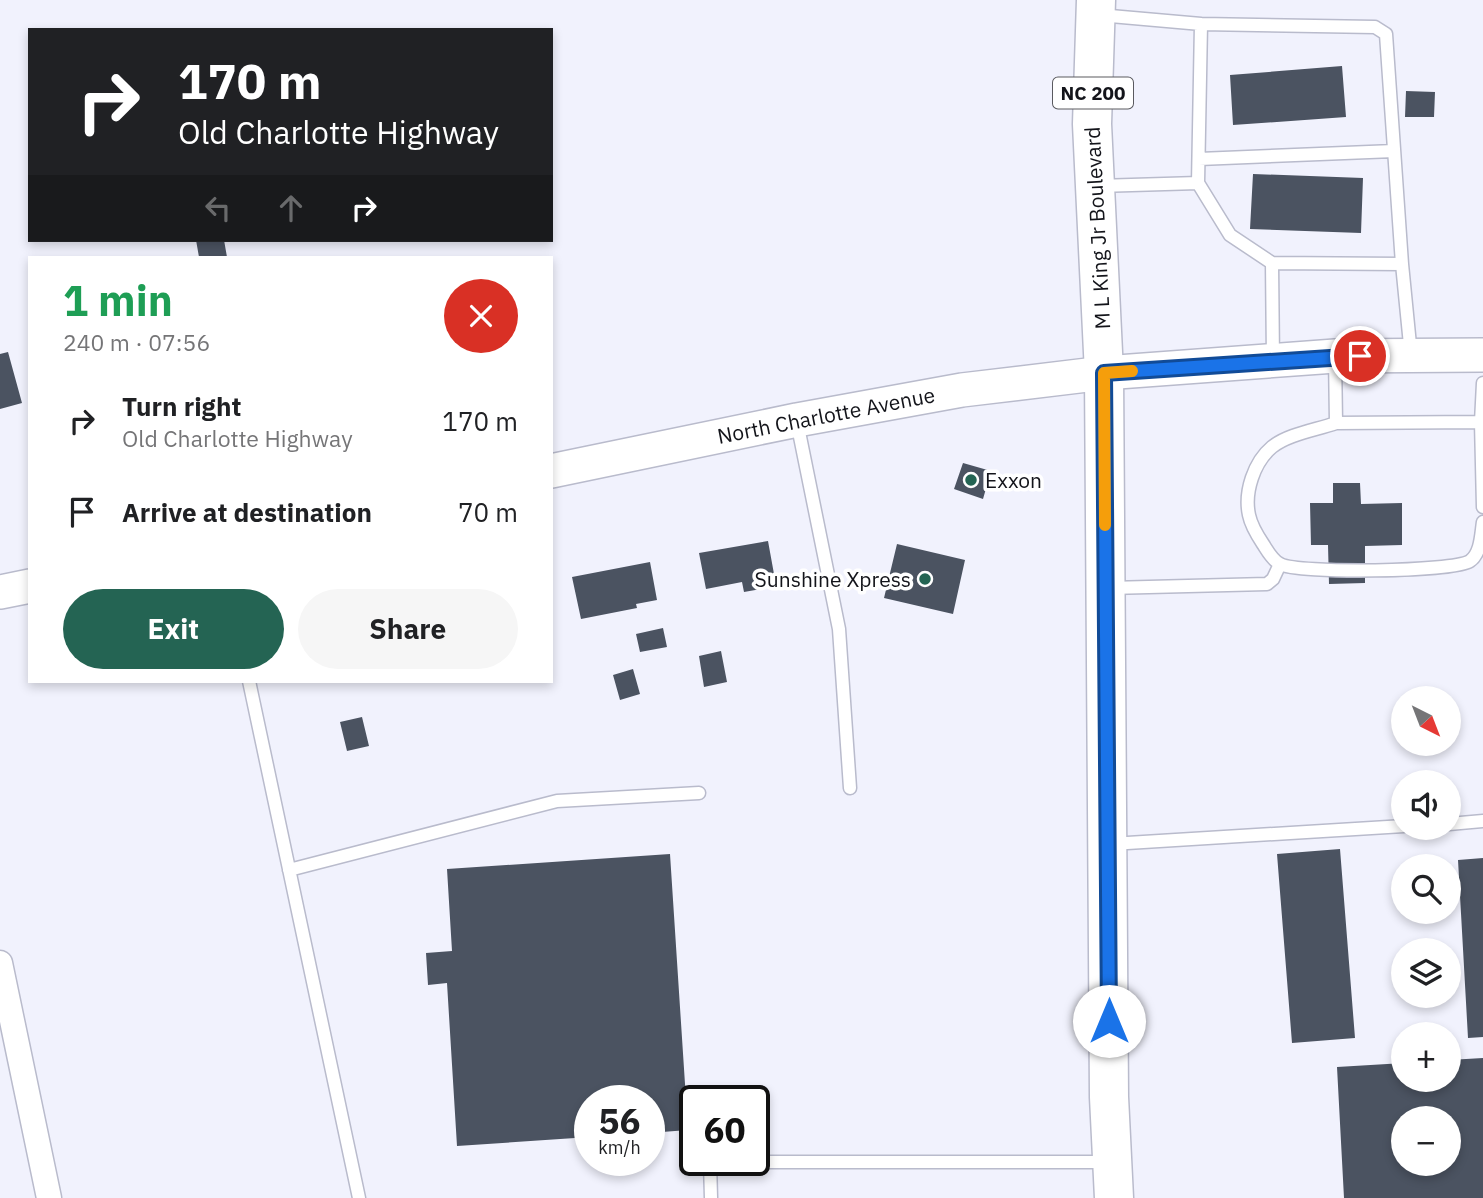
<!DOCTYPE html>
<meta charset="utf-8">
<style>
body{margin:0;font-family:"IBM Plex Sans",sans-serif;background:#f6f6f6;color:#202124;height:100vh;display:flex;flex-direction:column;font-size:26px;white-space:nowrap}
*{box-sizing:border-box;margin:0}
p{font-size:23px;color:#757577}
.icon{flex:none;width:38px;height:38px;fill:none;stroke:currentColor;stroke-width:2;stroke-linecap:round;stroke-linejoin:round}
.map{position:relative;flex:1;overflow:hidden}
.drawer{position:absolute;left:28px;top:256px;width:525px;height:427px;display:flex;flex-direction:column;background:#fff;border-radius:0px;box-shadow:0 4px 10px #0003}
.drawer>*{flex:none}
.hud{position:absolute;left:28px;top:28px;width:525px;height:214px;border-radius:0px;box-shadow:0 4px 10px #0003;background:#202124;color:#fff;overflow:hidden}
.needle{width:46px;rotate:138deg}
.fabs{position:absolute;left:1391px;top:686px;display:grid;gap:14px}
.fabs a{display:grid;place-items:center;width:70px;height:70px;border-radius:50%;background:#fff;box-shadow:0 4px 10px #0003;font-size:35px}
.speed{position:absolute;left:574px;top:1085px;display:flex;gap:14px;font-size:35px;font-weight:700;text-align:center}
.speed>*{display:grid;place-content:center;width:91px;height:91px;border-radius:50%;background:#fff;box-shadow:0 4px 10px #0003;line-height:1}
.speed small{font-size:18px;font-weight:400}
.speed .limit{border:4px solid #111;border-radius:10px;background:#fff;color:#111}
.pin{position:absolute;display:grid;place-items:center;width:60px;height:60px;color:#fff;margin:-30px;border:4px solid #fff;border-radius:50%;box-shadow:0 2px 7px #0007}
.me{position:absolute;width:77px;margin:-38px;rotate:0deg;stroke-linejoin:round;filter:drop-shadow(0 0 5px #0008)}
.turn{display:flex;align-items:center;gap:24px;height:147px;padding:0 35px;font-size:32px}
.turn .icon{width:91px;height:91px;stroke-width:2.5}
.turn b{display:block;font-size:49px;line-height:60px}
.lanes{display:flex;align-items:center;height:66px;padding:0 35px;background:#0003;justify-content:center;gap:35px;direction:ltr}
.lanes .off{opacity:.35}
.round{display:grid;place-items:center;flex:none;width:74px;height:74px;border-radius:37px;background:#f6f6f6}
.head{display:flex;align-items:center;justify-content:space-between;height:119px;padding:0 35px}
h1{font-size:42px;font-weight:800;line-height:52px;color:#1e9e55}
.button{display:flex;gap:14px;margin-top:auto;padding:14px 35px}
.button a{flex:1;height:80px;border-radius:42px;background:#246453;color:#fff;font-size:28px;font-weight:800;line-height:80px;text-align:center}
.button a+a{background:#f6f6f6;color:#202124}
ul{padding:0;list-style:none}
li{display:flex;align-items:center;gap:21px;height:91px;padding:0 35px}
li div{flex:1}
li b{display:block;font-size:26px}
li em{font-style:normal}
.map>svg:first-child{display:block}
</style>
<div class="map">
<svg width="1483" height="1198" viewBox="0 0 1483 1198">
<rect width="100%" height="100%" fill="#f1f2fd"/>
<path fill="#4b5361" fill-rule="evenodd" d="M1342,66l4,51 -113,8 -3,-50z
M1406,91l29,1 -1,25h-29z
M1253,174l110,4 -2,55 -111,-4z
M196,240h28l3,17h-28z
M8,352l14,51 -22,6v-55z
M963,463l28,8 -8,28 -29,-10z
M1333,483h27l1,21 41,-1v42l-37,1v37l-36,1 -1,-39h-17l-1,-42h23z
M768,541l6,33 -15,3 2,12 -17,3 -2,-10 -36,7 -7,-36z
M897,544l68,16 -12,54 -69,-16z
M650,562l7,38 -21,4 1,4 -56,11 -9,-42z
M663,628l4,19 -27,5 -4,-18z
M721,651l6,31 -23,5 -5,-31z
M633,669l7,25 -20,6 -7,-25z
M362,717l7,29 -22,5 -7,-29z
M1340,849l15,189 -63,5 -15,-189z
M670,854l18,276 -39,3v-32h-59v36l-133,9 -10,-163 -19,2 -2,-32 26,-2 -5,-82z
M1483,858v179l-15,1 -10,-178z
M1483,1058v140h-139l-7,-131 67,-4v17h45v-20zM1404,1118h45v46h-45z"/>
<g fill="none" stroke-linecap="round" stroke-linejoin="round">
<g stroke="#b9bbcc" stroke-width="15">
<path id="service" d="M1099,15l102,9 -3,159 32,52 42,28 130,1 9,91
M1201,24l174,3 11,7 16,230
M1199,159l195,-8
M1098,186l100,-3
M1272,263l1,98
M1335,356l1,67 145,-1 2,-39
M797,422l42,207 11,159
M1481,422l2,85
M1336,423c-20,7 -48,11 -64,24 -18,15 -28,45 -23,68 2,10 8,20 14,29 4,6 9,16 17,20 18,10 173,8 190,-3 11,-8 11,-26 13,-39
M1109,588l158,-4 6,-5 7,-15
M249,681l110,517
M1449,824l34,-3
M1111,844l293,-18
M289,870l268,-69 142,-8
M711,1198l-1,-36h398"/>
</g>
<g stroke="#b9bbcc" stroke-width="27">
<path id="minor" d="M0,963l49,235"/>
</g>
<g stroke="#b9bbcc" stroke-width="36">
<path id="secondary" d="M551,471l246,-51 165,-30 142,-17 231,-17 148,-1
M0,592l30,-6"/>
</g>
<g stroke="#b9bbcc" stroke-width="41">
<path id="primary" d="M1096,0l-4,124 12,249 5,724 5,101"/>
</g>
<use href="#service" stroke="#fff" stroke-width="12"/>
<use href="#minor" stroke="#fff" stroke-width="24"/>
<use href="#secondary" stroke="#fff" stroke-width="33"/>
<use href="#primary" stroke="#fff" stroke-width="38"/>
</g>
<g fill="none" stroke-linecap="round" stroke-linejoin="round">
<g stroke="#114b97" stroke-width="18">
<path id="route" d="M1109,1021l-5,-648 256,-17"/>
</g>
<use href="#route" stroke="#1a73e8" stroke-width="12"/>
<path stroke="#f59e0b" stroke-width="12" d="M1105,525l-1,-152 28,-2"/>
</g>
<g fill="#246453" stroke="#fff" stroke-width="2.5">
<circle cx="971" cy="480" r="7"/>
<circle cx="925" cy="579" r="7"/>
</g>
<g text-anchor="middle" dominant-baseline="central" stroke-width="7" stroke-linejoin="round" paint-order="stroke">
<rect fill="#fff" stroke="#5a5a5f" stroke-width="2" x="1053" y="77.5" width="80" height="31" rx="5"/>
<g font-size="19" font-weight="bold" fill="#13141a">
<text x="1093" y="93">NC 200</text>
</g>
<g font-size="21" fill="#13141a" stroke="#fff">
<text transform="translate(1097 228) rotate(-93)">M L King Jr Boulevard</text>
<text transform="translate(826 415) rotate(-11)">North Charlotte Avenue</text>
</g>
<g font-size="21" fill="#13141a" stroke="#fff" text-anchor="start">
<text x="985" y="480">Exxon</text>
<text x="911" y="579" text-anchor="end">Sunshine Xpress</text>
</g>
</g>
</svg>
<div class="fabs">
<a><svg class="needle" viewBox="-14 -14 28 28"><path d="M0-13l5 13h-10z" fill="#e53935"/><path d="M0 13l5-13h-10z" fill="#757577"/></svg></a>
<a><svg class="icon" aria-label="sound" viewBox="0 0 24 24"><path d="M4 9h4l5-4v14l-5-4H4zM17 9q2 3 0 6"/></svg></a>
<a><svg class="icon" aria-label="search" viewBox="0 0 24 24"><circle cx="10" cy="10" r="6"/><path d="M15 15l6 6"/></svg></a>
<a><svg class="icon" aria-label="layers" viewBox="0 0 24 24"><path d="M12 4l9 5-9 5-9-5zM3 14l9 5 9-5"/></svg></a>
<a>+</a>
<a>−</a>
</div>
<div class="speed"><div>56<small>km/h</small></div><div class="limit">60</div></div>
<div class="pin" style="left:1360px;top:356px;background:#d93025"><svg class="icon" aria-label="arrive" viewBox="0 0 24 24"><path d="M6 21V4h12l-3 4 3 4H6"/></svg></div>
<svg class="me" style="left:1109px;top:1021px" viewBox="-20 -20 40 40"><circle r="19" fill="#fff"/><path d="M0-13L10 11 0 6-10 11z" fill="#1a73e8"/></svg>
<div class="hud">
<div class="turn"><svg class="icon" aria-label="right" viewBox="0 0 24 24"><path d="M7 20v-9h11M14 6l5 5-5 5"/></svg><div><b>170 m</b>Old Charlotte Highway</div></div>
<div class="lanes"><svg class="icon off" aria-label="left" viewBox="0 0 24 24"><path d="M17 20v-9H6M10 6l-5 5 5 5"/></svg><svg class="icon off" aria-label="ahead" viewBox="0 0 24 24"><path d="M12 20V5M6 11l6-6 6 6"/></svg><svg class="icon" aria-label="right" viewBox="0 0 24 24"><path d="M7 20v-9h11M14 6l5 5-5 5"/></svg></div>
</div>
<section class="drawer">
<div class="head"><div><h1>1 min</h1><p>240 m · 07:56</p></div><a class="round" style="background:#d93025;color:#fff"><svg class="icon" aria-label="close" viewBox="0 0 24 24"><path d="M6 6l12 12M18 6L6 18"/></svg></a></div>
<ul>
<li><svg class="icon" aria-label="right" viewBox="0 0 24 24"><path d="M7 20v-9h11M14 6l5 5-5 5"/></svg><div><b>Turn right</b><p>Old Charlotte Highway</p></div><em>170 m</em></li>
<li><svg class="icon" aria-label="arrive" viewBox="0 0 24 24"><path d="M6 21V4h12l-3 4 3 4H6"/></svg><div><b>Arrive at destination</b></div><em>70 m</em></li>
</ul>
<div class="button"><a>Exit</a><a>Share</a></div>
</section>
</div>
